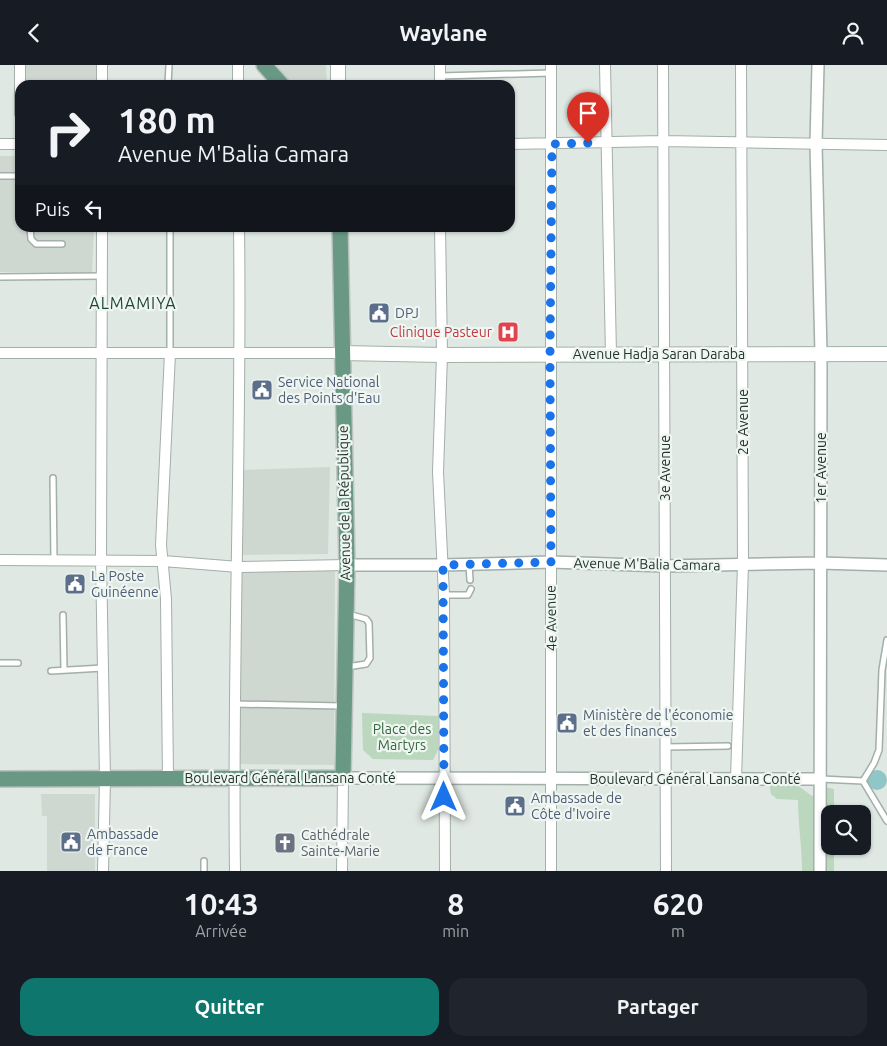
<!DOCTYPE html>
<html lang="fr">
<meta charset="utf-8">
<style>
body{margin:0;font-family:Ubuntu,sans-serif;background:#20242c;color:#f1f3f6;height:100vh;display:flex;flex-direction:column;font-size:19px;white-space:nowrap}
*{box-sizing:border-box;margin:0}
p{font-size:16px;color:#9ea1a6}
.icon{flex:none;width:28px;height:28px;fill:none;stroke:currentColor;stroke-width:2;stroke-linecap:round;stroke-linejoin:round}
.map{position:relative;height:806px;overflow:hidden}
.sheet{display:flex;flex-direction:column;background:#171b24;flex:1}
.sheet>*{flex:none}
.top-card{position:absolute;left:15px;top:15px;width:500px;height:152px;border-radius:15px;box-shadow:0 1px 4px #0004;background:#171b24;color:#f1f3f6;overflow:hidden}
.tools{position:absolute;left:821px;top:740px;display:grid;gap:10px}
.tools a{display:grid;place-items:center;width:50px;height:50px;border-radius:10px;background:#171b24;box-shadow:0 1px 4px #0004;font-size:25px}
.pin{position:absolute;display:grid;place-items:center;width:42px;height:42px;color:#fff;margin:-51px -21px;border-radius:50% 50% 50% 0;rotate:-45deg;box-shadow:0 0 5px #0007}
.pin .icon{rotate:45deg}
.me{position:absolute;width:55px;margin:-28px;rotate:0deg;stroke-linejoin:round;filter:drop-shadow(0 0 4px #0008)}
.turn{display:flex;align-items:center;gap:18px;height:105px;padding:0 20px;font-size:22px}
.turn .icon{width:65px;height:65px;stroke-width:2.5}
.turn b{display:block;font-size:35px;line-height:42px}
.then{display:flex;align-items:center;height:48px;padding:0 20px;background:#0003;gap:10px;font-size:19px}
.eta{display:flex;justify-content:space-evenly;align-items:center;height:85px;text-align:center}
.eta b{font-size:30px;font-weight:700;line-height:35px}
.button{display:flex;gap:10px;margin-top:auto;padding:10px 20px}
.button a{flex:1;height:58px;border-radius:15px;background:#0f766e;color:#fff;font-size:20px;font-weight:700;line-height:58px;text-align:center}
.button a+a{background:#20242c;color:#f1f3f6}
header{display:flex;justify-content:space-between;align-items:center;height:65px;padding:0 20px;background:#171b24;font-size:22px;font-weight:700}
.map>svg:first-child{display:block}
</style>
<header><svg class="icon" aria-label="back" viewBox="0 0 24 24"><path d="M15 5l-7 7 7 7"/></svg>Waylane<svg class="icon" aria-label="person" viewBox="0 0 24 24"><circle cx="12" cy="8" r="4"/><path d="M4 21q1-7 8-7t8 7"/></svg></header>
<div class="map">
<svg width="887" height="806" viewBox="0 0 887 806">
<rect width="100%" height="100%" fill="#dfe8e3"/>
<path fill="#ced8d1" d="M21,0h76l-1,20h-75z
M274,0h52l1,20h-36z
M0,91h20v71l74,1 -2,45 -92,-1z
M330,402l-2,87 -87,1 1,-85z
M240,502l95,1 -1,197 -95,-1z
M41,729h54v77h-48v-55h-5z"/>
<path fill="#bbd7bd" d="M362,648l76,3v34l-5,10 -60,-1 -10,-9z
M769,718l28,2 15,11 12,-9 10,2v25h-4v32h4v25h-32c0,-24 -4,-47 -4,-71l-21,-1 -6,-5z"/>
<path fill="#8ec7c6" d="M867 715a10 10 0 1 1 20 0a10 10 0 1 1-20 0Z"/>
<g fill="none" stroke-linecap="round" stroke-linejoin="round">
<g stroke="#a3afa9" stroke-width="8">
<path id="service" d="M441,11l110,-3
M168,20l1,-20
M0,111h20
M30,162l1,12 5,5h26
M0,212l102,-1
M170,288v-126
M53,413l1,82
M469,500l1,15
M444,530h24l3,-6
M63,550l1,55
M0,598h18
M347,602l19,-3 4,-6 -1,-35 -3,-4 -18,-5
M51,606l52,-3
M235,639l107,2
M665,682l63,-1
M821,714l42,2
M863,716l11,-18 5,-13 3,-80 5,-30
M863,716l24,40
M204,796v10"/>
</g>
<g stroke="#a3afa9" stroke-width="12">
<path id="minor" d="M20,0v49
M102,0v20
M440,0v20
M551,0v806
M605,0l6,290
M663,0l3,806
M238,20v-20
M0,79h20
M510,79l153,-3 224,4
M102,162l-1,333 4,219 -2,92
M440,162l2,128 -4,117 6,123 1,276
M0,288h341
M0,495l163,1 76,6 108,-2
M168,713l-2,-179 -5,-54 9,-192
M736,714l7,-215 -2,-499
M235,806c-3,-215 7,-429 4,-644
M342,806l1,-93"/>
</g>
<g stroke="#a3afa9" stroke-width="14">
<path id="tertiary" d="M818,0l-2,79 5,210 -1,517
M347,500h96l108,-3 114,4 155,-3 67,2
M343,713l477,1"/>
</g>
<g stroke="#a0b3a8" stroke-width="16">
<path id="secondary" d="M338,20v-20
M341,288l101,2 445,-1"/>
</g>
<g stroke="#bdc3c0" stroke-width="18">
<path id="primary" d="M264,0l18,20
M0,714l343,-1 4,-213 -7,-338"/>
</g>
<use href="#service" stroke="#fff" stroke-width="5"/>
<use href="#minor" stroke="#fff" stroke-width="10"/>
<use href="#tertiary" stroke="#fff" stroke-width="11"/>
<use href="#secondary" stroke="#fff" stroke-width="14"/>
<use href="#primary" stroke="#699884" stroke-width="15"/>
</g>
<g fill="none" stroke-linecap="round" stroke-linejoin="round">
<path stroke="#1a73e8" stroke-width="9" stroke-dasharray="0 16.2" d="M444,732l-1,-232 108,-3 -1,-207 2,-211 36,-1"/>
</g>
<defs>
<g id="civic-square" transform="scale(1.125)"><rect x="-9" y="-9" width="18" height="18" rx="4" fill="#5c6f8a" stroke="#eff6f1"/><path d="M-.6-6.5H3V-4.5H.6V-3L4-1V1h2V6H-6V1h2V-1L-.6-3ZM-1.2 2.5V6h2.4V2.5Z" fill="#fff"/></g>
<g id="hospital-square" transform="scale(1.125)"><rect x="-9" y="-9" width="18" height="18" rx="4" fill="#e0444e" stroke="#eff6f1"/><path d="M-5-5h3v3.5h4V-5h3V5h-3V1.5h-4V5h-3Z" fill="#fff"/></g>
<g id="church-square" transform="scale(1.125)"><rect x="-9" y="-9" width="18" height="18" rx="4" fill="#6b7280" stroke="#eff6f1"/><path d="M-1.2-6h2.4v3.5h3.3v2.4h-3.3V6h-2.4V-.1h-3.3v-2.4h3.3Z" fill="#fff"/></g>
</defs>
<g fill-rule="evenodd">
<use href="#civic-square" x="379" y="248"/>
<use href="#hospital-square" x="508" y="267"/>
<use href="#civic-square" x="262" y="325"/>
<use href="#civic-square" x="75" y="519"/>
<use href="#civic-square" x="567" y="658"/>
<use href="#civic-square" x="515" y="741"/>
<use href="#civic-square" x="71" y="777"/>
<use href="#church-square" x="285" y="778"/>
</g>
<g text-anchor="middle" dominant-baseline="central" stroke-width="4.5" stroke-linejoin="round" paint-order="stroke">
<g font-size="14" fill="#4e5e75" stroke="#eff6f1" text-anchor="start">
<text x="395" y="248">DPJ</text>
<text x="278" y="317">Service National<tspan x="278" dy="16">des Points d'Eau</tspan></text>
<text x="91" y="511">La Poste<tspan x="91" dy="16">Guinéenne</tspan></text>
<text x="583" y="650">Ministère de l'économie<tspan x="583" dy="16">et des finances</tspan></text>
<text x="531" y="733">Ambassade de<tspan x="531" dy="16">Côte d'Ivoire</tspan></text>
<text x="87" y="769">Ambassade<tspan x="87" dy="16">de France</tspan></text>
</g>
<g font-size="14" fill="#be3a42" stroke="#eff6f1" text-anchor="end">
<text x="492" y="267">Clinique Pasteur</text>
</g>
<g font-size="14" fill="#22362d" stroke="#eff6f1">
<text x="659" y="289">Avenue Hadja Saran Daraba</text>
<text transform="translate(743 357) rotate(-90)">2e Avenue</text>
<text transform="translate(665 403) rotate(-90)">3e Avenue</text>
<text transform="translate(821 403) rotate(-90)">1er Avenue</text>
<text transform="translate(344 438) rotate(-91)">Avenue de la République</text>
<text transform="translate(647 499) rotate(1)">Avenue M'Balia Camara</text>
<text transform="translate(551 553) rotate(-91)">4e Avenue</text>
<text x="290" y="713">Boulevard Général Lansana Conté</text>
<text x="695" y="714">Boulevard Général Lansana Conté</text>
</g>
<g font-size="14" fill="#32683d" stroke="#eff6f1">
<text x="402" y="664">Place des<tspan x="402" dy="16">Martyrs</tspan></text>
</g>
<g font-size="14" fill="#5b616d" stroke="#eff6f1" text-anchor="start">
<text x="301" y="770">Cathédrale<tspan x="301" dy="16">Sainte-Marie</tspan></text>
</g>
<g font-size="16" letter-spacing="1" fill="#214636" stroke="#eff6f1">
<text x="133" y="238">ALMAMIYA</text>
</g>
</g>
</svg>
<div class="tools">
<a><svg class="icon" aria-label="search" viewBox="0 0 24 24"><circle cx="10" cy="10" r="6"/><path d="M15 15l6 6"/></svg></a>
</div>
<div class="pin" style="left:588px;top:78px;background:#d93025"><svg class="icon" aria-label="arrive" viewBox="0 0 24 24"><path d="M6 21V4h12l-3 4 3 4H6"/></svg></div>
<svg class="me" style="left:444px;top:732px" viewBox="-20 -20 40 40"><path d="M0-17L14 15 0 8-14 15z" fill="#1a73e8" stroke="#fff" stroke-width="4"/></svg>
<div class="top-card">
<div class="turn"><svg class="icon" aria-label="right" viewBox="0 0 24 24"><path d="M7 20v-9h11M14 6l5 5-5 5"/></svg><div><b>180 m</b>Avenue M'Balia Camara</div></div>
<div class="then">Puis<svg class="icon" aria-label="left" viewBox="0 0 24 24"><path d="M17 20v-9H6M10 6l-5 5 5 5"/></svg></div>
</div>
</div>
<section class="sheet">
<div class="eta">
<div><b>10:43</b><p>Arrivée</p></div>
<div><b>8</b><p>min</p></div>
<div><b>620</b><p>m</p></div>
</div>
<div class="button"><a>Quitter</a><a>Partager</a></div>
</section>
